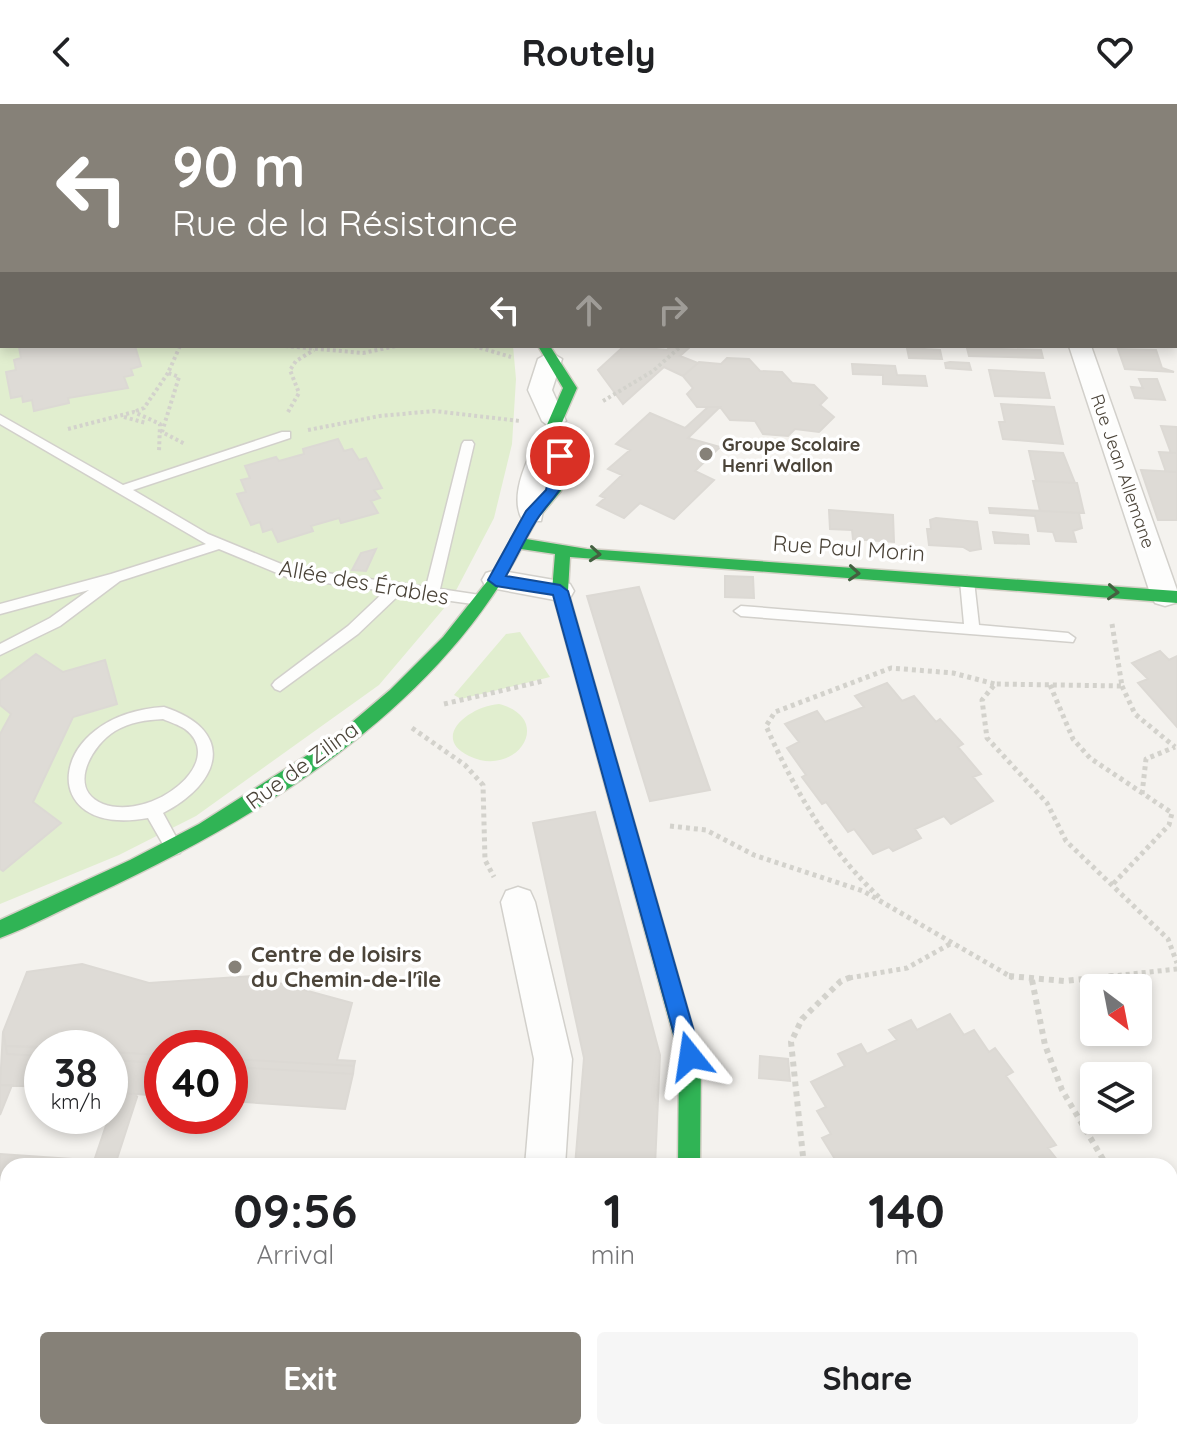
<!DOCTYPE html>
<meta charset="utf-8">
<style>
body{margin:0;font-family:Quicksand,sans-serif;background:#f6f6f6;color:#202124;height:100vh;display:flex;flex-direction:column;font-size:30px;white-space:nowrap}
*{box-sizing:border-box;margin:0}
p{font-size:26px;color:#757577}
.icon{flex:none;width:44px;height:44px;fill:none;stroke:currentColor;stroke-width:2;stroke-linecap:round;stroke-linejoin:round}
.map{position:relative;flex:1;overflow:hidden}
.details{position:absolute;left:0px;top:1054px;width:1178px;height:282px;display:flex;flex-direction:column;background:#fff;border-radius:24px 24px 0 0;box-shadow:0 4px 12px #0003}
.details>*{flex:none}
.top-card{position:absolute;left:0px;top:0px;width:1178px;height:244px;box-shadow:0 4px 12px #0003;background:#868178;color:#fff;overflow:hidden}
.needle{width:52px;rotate:148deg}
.fabs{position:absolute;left:1080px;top:870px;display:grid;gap:16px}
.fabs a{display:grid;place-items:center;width:72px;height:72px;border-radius:8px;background:#fff;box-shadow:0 4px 12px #0003;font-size:40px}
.speed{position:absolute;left:24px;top:926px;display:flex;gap:16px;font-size:40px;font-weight:700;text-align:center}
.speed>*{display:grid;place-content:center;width:104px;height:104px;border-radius:50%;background:#fff;box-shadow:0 4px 12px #0003;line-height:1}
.speed small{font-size:20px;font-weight:400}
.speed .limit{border:12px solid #d22;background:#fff;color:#111}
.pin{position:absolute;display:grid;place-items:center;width:68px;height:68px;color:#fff;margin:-34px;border:4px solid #fff;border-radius:50%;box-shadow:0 2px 8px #0007}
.me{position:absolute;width:88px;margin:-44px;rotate:345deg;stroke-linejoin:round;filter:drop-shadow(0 0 6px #0008)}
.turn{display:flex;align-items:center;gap:28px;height:168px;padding:0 40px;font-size:36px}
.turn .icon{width:104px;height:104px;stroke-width:2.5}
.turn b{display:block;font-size:56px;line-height:68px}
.lanes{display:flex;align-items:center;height:76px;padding:0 40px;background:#0003;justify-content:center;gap:40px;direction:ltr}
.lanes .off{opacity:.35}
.eta{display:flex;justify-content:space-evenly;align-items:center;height:136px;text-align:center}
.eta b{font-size:48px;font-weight:800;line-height:56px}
.cta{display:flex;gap:16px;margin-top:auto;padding:16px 40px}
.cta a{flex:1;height:92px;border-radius:8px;background:#868178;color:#fff;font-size:32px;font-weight:800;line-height:92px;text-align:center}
.cta a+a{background:#f6f6f6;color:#202124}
header{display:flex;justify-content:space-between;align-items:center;height:104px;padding:0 40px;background:#fff;font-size:36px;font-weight:800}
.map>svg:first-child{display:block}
</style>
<header><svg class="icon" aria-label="back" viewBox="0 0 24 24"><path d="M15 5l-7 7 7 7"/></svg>Routely<svg class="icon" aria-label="heart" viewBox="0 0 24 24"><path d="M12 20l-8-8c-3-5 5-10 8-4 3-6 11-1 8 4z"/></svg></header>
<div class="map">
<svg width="1177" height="1335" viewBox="0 0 1177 1335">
<rect width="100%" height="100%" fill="#f4f2ee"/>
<path fill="#e1eecf" d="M0,59l2,183h511l3,33 -4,65 -18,74 -43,82 -72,85 -183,131 -77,39 -119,49z
M520,528l30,45 -89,22 -7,-4 52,-61z
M499,600c57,15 17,75 -30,52 -39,-19 1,-50 30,-52z"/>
<path fill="#dedbd6" stroke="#dcd9d4" stroke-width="2" d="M135,242l6,20 -10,3 2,6 -9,2 4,11 -60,10 1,5 -35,8 -2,-11 -9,2 -1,-6 -11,2 -5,-26 10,-2 -2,-10 7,-2 -2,-11z
M624,242l43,4 4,-4h20l-11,10 18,7 -15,13 -19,-9 -41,37 -25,-34z
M907,244l33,2 2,9 -33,-1z
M967,244l74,2 2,8 -74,-2z
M1118,245l38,1 6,18 12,4 -49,-3z
M727,254l22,1 11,12 22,1 10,11 22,2 13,13 -7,7 14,12 -15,15 -24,-3 -7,7 -25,-2 -8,-13 -25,-1 -10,-13h-23l-10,-13 6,-6 -10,-12 16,-14 22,2z
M950,258l19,1 2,7 -25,-2 -1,-5z
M852,260l43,2 2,9 28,1 2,10 -44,-2v-9l-30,-1z
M989,266l55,3 6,25 -55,-2z
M1139,275h18l8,21 -30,-2 -4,-11 12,1z
M1001,300l53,3 9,37 -60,-5 -4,-17h6z
M708,303h12l-32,31 32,9 -25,24 19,9 -40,39 -34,-16 -16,15 -27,-13 8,-7 -5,-2 22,-21 -14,-6 22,-19 -14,-6 34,-31 35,15z
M1161,322l16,1v26h-6z
M338,335l6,12 8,-2 7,11 7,-2 16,30 -8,2 6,8 -9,3 7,12 -37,10 -2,-5 -28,8 2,5 -35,11 -6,-13 -9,3 -3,-10 -9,3 -14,-31 9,-2 -5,-12 9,-2 -5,-12 31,-9 3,4 25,-7 -1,-5z
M1029,347l34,2 12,30 -39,-2z
M1159,348l18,1v19h-11z
M1141,366l36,2v48h-19z
M1033,377l44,2 7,30 -44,-2z
M989,404l90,5 3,15 -9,3 3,11 -20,-1 -3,-9 -15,-1 -3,-15 -45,-3z
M829,406l64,5 1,27 -41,-3 -1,-9 -22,-1z
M936,414l41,4 4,27 -11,2 -7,-4 -34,-2 -2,-16h4l-1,-9z
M993,428l35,3 1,9 -34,-1z
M376,445l-10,22 -14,-1 9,-17z
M725,472l28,1 1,21 -29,-1z
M639,483l71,203 -60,11 -63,-205z
M1160,547l9,9 8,-4v71l-39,-44 10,-4 -16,-16z
M36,550l27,18 42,-12 12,44 -44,13 -40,85 28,21 -58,48 -3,-2v-135l11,-20 -11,-9v-24z
M887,579l15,18 12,-5 22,26 4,-3 23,25 -5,3 23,27 -8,3 20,24 -42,23 -7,-8 -29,13 6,9 -28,13 -4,-4 -16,7 -19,-25 -6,3 -22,-30 -4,2 -20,-27 4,-2 -19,-27 12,-6 -14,-18 32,-13 8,11 39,-15 -9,-11z
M595,708l65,243 -5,111h-80l9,-108 -51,-235z
M82,860l67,19 104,-7 99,27 -15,57 18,1 -1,5 -124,-7v-11h-68v7l-52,-3v-4l-104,-2 -3,-14 24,-60z
M950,910l14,21 10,-5 15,22 6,-4 18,24 -7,4 50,69 -8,3 14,18h-211l-4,-6 -9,4 -16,-26 9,-4 -14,-23 9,-4 -15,-25 34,-16 -7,-12 23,-10 6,10 30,-14 -8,-10 22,-10 6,10z
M3,928l4,22 35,2v31l-42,-2z
M6,942l36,2v8l-35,-2z
M110,948l52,3v8l-52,-3z
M760,952l28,3 2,22 -31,-3z
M230,955l124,7 -1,8 -123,-7z
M110,956l52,3v33l-52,-4z
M230,963l123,7 -8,35 -115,-8z
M0,981h12l-12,30z
M117,989l21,1 -22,68 -22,-1z
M0,1050l116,8 48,4h-156v109l-8,-1z
M552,1328h93l-1,7h-93z"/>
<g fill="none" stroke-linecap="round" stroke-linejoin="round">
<g stroke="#d2d0cb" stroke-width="3">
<path id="lane" d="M0,232h2v6h-2z
M0,311l123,70 159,-53h8v6l-157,52 75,44 83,34 135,19 36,-143 2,-3h8l2,3 -34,145 40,6 7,5 -7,5 -80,-11 -42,40 -78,57 -5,-2 -3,-4 3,-4 73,-55 37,-35 -96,-13 -70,-29 -99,32 -60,45 -60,29v-11l50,-26 39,-28 -89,24v-10l111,-30 95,-30 -206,-120z
M967,472l7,5 5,44 89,8 7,5 -2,4 -332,-26 -7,-5 7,-5 223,18 -4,-43z
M164,603c73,24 57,76 -1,106l19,35 -2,5 -6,2 -6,-2 -20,-35c-114,21 -102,-104 16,-111zM163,615c7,3 16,6 22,10 44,33 -34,93 -82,75 -37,-15 -11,-59 12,-73 15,-9 31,-11 48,-12z
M260,1328h24l-2,7h-24z"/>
</g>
<g stroke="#d2d0cb" stroke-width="3">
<path id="street" d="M990,0h18v2h-18z
M1155,0h18l1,2h-18z
M1176,20h1v12h-1z
M0,45h2v12h-2z
M1069,242h22l86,244 -2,13 -10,3 -10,-3 -4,-7z
M550,248l12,7 -10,31 14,31 -10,7 9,7 -13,28 -11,58h-18c-16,-25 7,-70 21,-91l7,-2 -9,-7 -14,-31 10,-31z
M496,466l64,11 10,3 4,7 -4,7 -10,3 -74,-14 -4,-7 4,-7z
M518,783l12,4 5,11 37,157 -7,107h-40l9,-107 -33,-157 5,-11z
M501,1328h46l-1,7h-46z
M663,1328h46l-1,7h-46z"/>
</g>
<g stroke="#d3cfc5" stroke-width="3">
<path id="fast" d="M538,242h12l27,42 -17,39 6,42 -5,22 -25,30 -10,18 61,10 590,42v12l-607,-46 -2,34 133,465 -1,110h-22l1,-110 -127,-465 3,-37 -34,-5c-89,165 -262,269 -427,346 -31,14 -62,31 -94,43v-18l130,-60 69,-36 132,-84 59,-50 53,-53 46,-58 36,-65 22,-24 5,-21 -6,-42 17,-39z"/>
</g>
<path stroke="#d3d2cc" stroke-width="3" stroke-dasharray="2 2" stroke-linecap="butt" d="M486,2l4,-2"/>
<path stroke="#d3d2cc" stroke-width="4" stroke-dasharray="3 3" stroke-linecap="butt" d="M180,242l-12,27 11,4 -17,55 23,12
M285,242l78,7 33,-7
M474,242l37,11
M603,297l50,-30 28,-25
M136,307l8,-3 24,-35
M288,308l11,-19 -9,-23 6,-9 18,-11
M124,313l22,6
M68,325l66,-17 26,12 -1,28
M308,326l72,-14 54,-5 86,10"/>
<path stroke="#d3d2cc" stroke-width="5" stroke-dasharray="4 4" stroke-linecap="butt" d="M1112,520l10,62 -127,-2 -13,16 5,38 60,65 19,38 102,98 9,24
M1050,581l23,54 17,19 82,55 -3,12 -57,60
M1122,582l13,28 40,33
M444,600l99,-23
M412,624l53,37 18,20 2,75 9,17
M1142,690l4,-35 29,-12
M670,722l36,4 48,25 109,36 150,87
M879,793c-51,-48 -85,-108 -113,-171l9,-14 116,-44 62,5 42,11
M849,874l58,-10 43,-24
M1094,874l83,-9"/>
<path stroke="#d3d2cc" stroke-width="6" stroke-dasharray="5 5" stroke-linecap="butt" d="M1009,872l55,5 49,-5
M1032,876l13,65 17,45 45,76
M804,1062l-13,-124 11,-23 39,-38 13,-5
M0,1195h8"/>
<use href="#lane" fill="#fdfdfc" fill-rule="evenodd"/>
<use href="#street" fill="#fdfdfc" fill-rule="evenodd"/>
<use href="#fast" fill="#30b455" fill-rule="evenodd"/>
</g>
<defs><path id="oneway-chevron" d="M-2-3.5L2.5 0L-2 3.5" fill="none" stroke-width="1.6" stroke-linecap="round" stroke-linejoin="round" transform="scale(2)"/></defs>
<g stroke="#446040">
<use href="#oneway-chevron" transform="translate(595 450) rotate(5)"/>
<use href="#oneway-chevron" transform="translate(854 469) rotate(4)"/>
<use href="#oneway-chevron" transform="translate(1113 488) rotate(4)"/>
</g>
<path fill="#1a73e8" stroke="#114b97" stroke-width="2" d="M555,348l12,4c1,36 -14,38 -31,65 -11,18 -20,37 -30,55l54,9 8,6 133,465 -3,8 -8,3 -7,-3 -3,-8 -127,-461 -57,-9 -8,-6 38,-69 20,-21z"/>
<g fill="#868178" stroke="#fff" stroke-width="3">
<circle cx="706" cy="350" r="8"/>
<circle cx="235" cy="863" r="8"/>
</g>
<g text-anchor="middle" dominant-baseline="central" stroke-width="7" stroke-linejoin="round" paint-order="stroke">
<g font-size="18" font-weight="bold" fill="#4b4439" stroke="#fff" text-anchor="start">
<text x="722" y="340">Groupe Scolaire<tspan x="722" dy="21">Henri Wallon</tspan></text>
</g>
<g font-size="18" fill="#4b4439" stroke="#fff">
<text transform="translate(1123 367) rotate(71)">Rue Jean Allemane</text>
</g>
<g font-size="22" fill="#4b4439" stroke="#fff">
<text transform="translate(849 444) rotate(4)">Rue Paul Morin</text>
<text transform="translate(364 478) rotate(10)">Allée des Érables</text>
<text transform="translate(302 661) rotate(-36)">Rue de Zilina</text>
</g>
<g font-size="22" font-weight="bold" fill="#4b4439" stroke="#fff" text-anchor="start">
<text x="251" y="850">Centre de loisirs<tspan x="251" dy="25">du Chemin-de-l'île</tspan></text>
</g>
</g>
</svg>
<div class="fabs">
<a><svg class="needle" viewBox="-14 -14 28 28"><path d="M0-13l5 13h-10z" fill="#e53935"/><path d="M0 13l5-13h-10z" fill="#757577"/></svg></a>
<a><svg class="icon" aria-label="layers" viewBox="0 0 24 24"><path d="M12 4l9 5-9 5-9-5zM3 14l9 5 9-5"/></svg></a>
</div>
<div class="speed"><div>38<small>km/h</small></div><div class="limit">40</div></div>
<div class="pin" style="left:560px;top:352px;background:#d93025"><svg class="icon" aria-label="arrive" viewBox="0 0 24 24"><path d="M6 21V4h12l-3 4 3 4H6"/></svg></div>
<svg class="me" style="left:690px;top:952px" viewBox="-20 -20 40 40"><path d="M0-17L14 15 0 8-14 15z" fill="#1a73e8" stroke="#fff" stroke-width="4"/></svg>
<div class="top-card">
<div class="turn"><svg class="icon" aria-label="left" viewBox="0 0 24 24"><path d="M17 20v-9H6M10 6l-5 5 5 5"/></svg><div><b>90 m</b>Rue de la Résistance</div></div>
<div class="lanes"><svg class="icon" aria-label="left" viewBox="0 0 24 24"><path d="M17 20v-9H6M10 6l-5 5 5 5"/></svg><svg class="icon off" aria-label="ahead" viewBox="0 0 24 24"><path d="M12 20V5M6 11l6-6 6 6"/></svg><svg class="icon off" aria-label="right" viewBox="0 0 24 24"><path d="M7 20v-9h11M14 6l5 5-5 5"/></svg></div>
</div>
<section class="details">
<div class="eta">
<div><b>09:56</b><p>Arrival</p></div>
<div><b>1</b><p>min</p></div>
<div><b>140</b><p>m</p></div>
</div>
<div class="cta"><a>Exit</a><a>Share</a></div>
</section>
</div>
